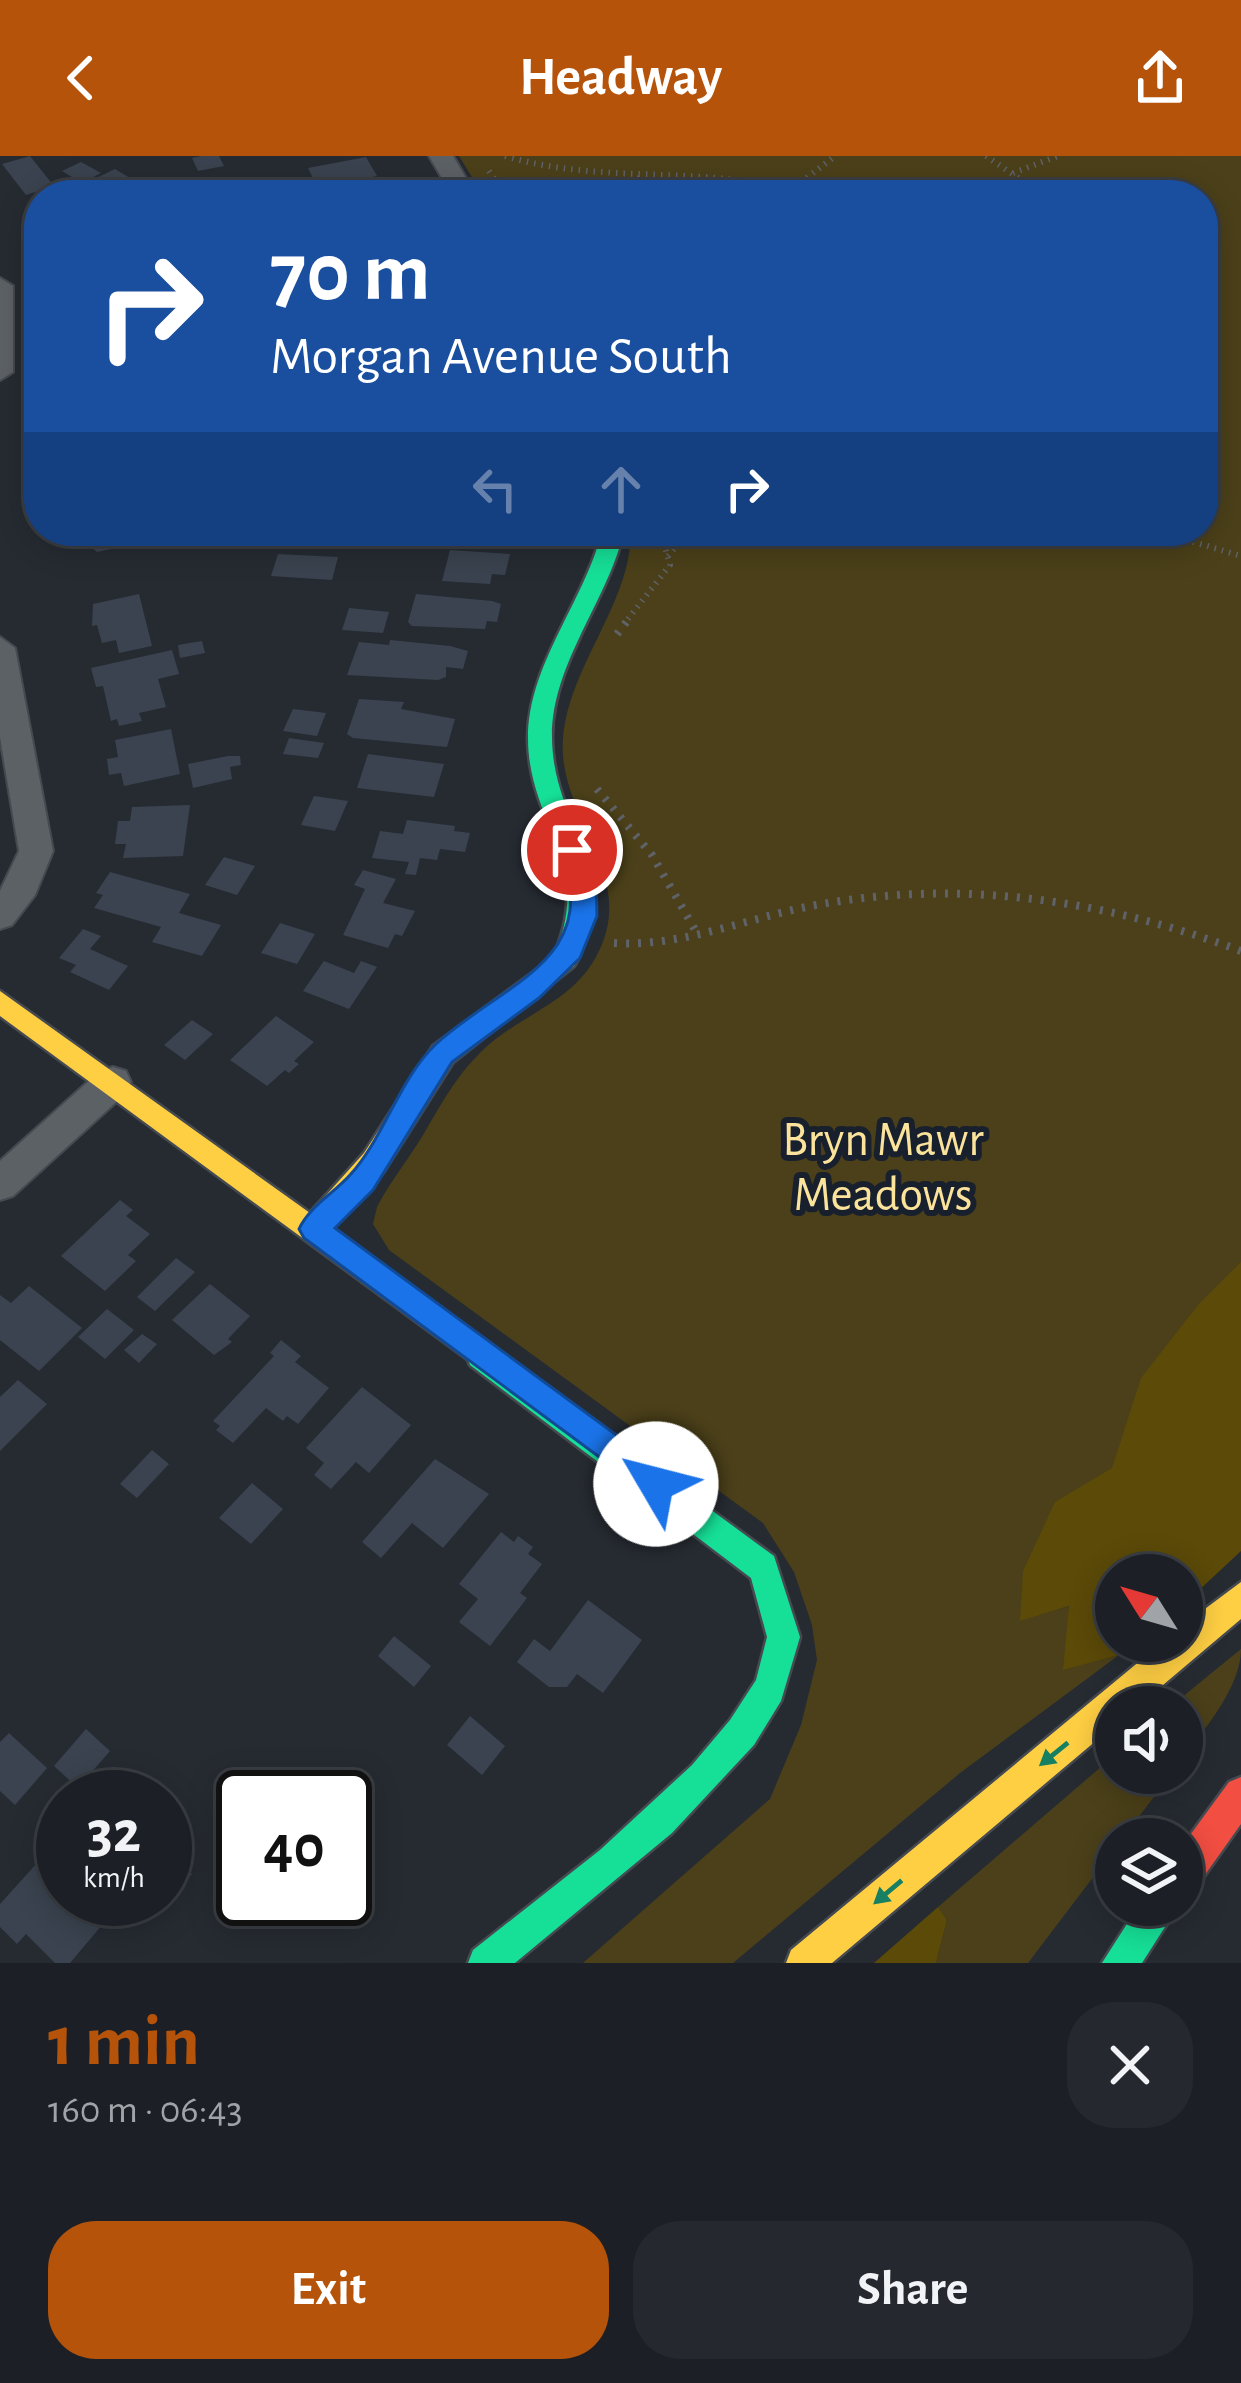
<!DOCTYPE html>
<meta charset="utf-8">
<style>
body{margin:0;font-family:"Alegreya Sans",sans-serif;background:#25282e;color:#f1f3f6;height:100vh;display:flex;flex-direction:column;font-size:45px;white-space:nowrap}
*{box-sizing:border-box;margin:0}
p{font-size:39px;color:#a0a3a7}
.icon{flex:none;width:66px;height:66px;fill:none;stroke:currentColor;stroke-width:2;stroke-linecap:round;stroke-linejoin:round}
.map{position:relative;height:1807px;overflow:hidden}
.details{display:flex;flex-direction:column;background:#1c2026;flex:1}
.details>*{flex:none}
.guide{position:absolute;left:24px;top:24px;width:1194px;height:366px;border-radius:48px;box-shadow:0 6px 30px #0003,0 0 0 3px #3a3e43;background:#1a4fa0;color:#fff;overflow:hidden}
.needle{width:78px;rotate:307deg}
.tools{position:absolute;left:1095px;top:1398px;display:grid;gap:24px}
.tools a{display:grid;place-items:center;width:108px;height:108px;border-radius:50%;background:#1c2026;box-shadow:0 6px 30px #0003,0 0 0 3px #3a3e43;font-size:60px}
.speed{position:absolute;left:36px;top:1614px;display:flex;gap:24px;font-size:60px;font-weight:700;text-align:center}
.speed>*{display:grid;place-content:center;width:156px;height:156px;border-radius:50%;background:#1c2026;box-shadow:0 6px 30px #0003,0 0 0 3px #3a3e43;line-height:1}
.speed small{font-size:30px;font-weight:400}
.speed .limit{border:6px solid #111;border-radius:18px;background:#fff;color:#111}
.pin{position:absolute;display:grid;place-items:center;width:102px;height:102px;color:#fff;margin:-51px;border:6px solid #fff;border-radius:50%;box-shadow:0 3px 12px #0007}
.me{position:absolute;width:132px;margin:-66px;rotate:307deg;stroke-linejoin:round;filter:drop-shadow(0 0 9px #0008)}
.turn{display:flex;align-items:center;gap:42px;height:252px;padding:0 48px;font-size:54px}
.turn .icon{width:156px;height:156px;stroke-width:2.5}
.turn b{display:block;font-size:84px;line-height:102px}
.lanes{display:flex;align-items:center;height:114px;padding:0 48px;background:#0003;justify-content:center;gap:60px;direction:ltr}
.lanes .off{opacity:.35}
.round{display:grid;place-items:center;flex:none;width:126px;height:126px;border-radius:48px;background:#25282e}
.headline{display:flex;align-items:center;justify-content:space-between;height:204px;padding:0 48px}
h1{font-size:72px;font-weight:600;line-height:90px;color:#b45309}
.action{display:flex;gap:24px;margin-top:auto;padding:24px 48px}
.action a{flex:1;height:138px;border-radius:48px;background:#b45309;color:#fff;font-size:48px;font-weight:600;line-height:138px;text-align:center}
.action a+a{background:#25282e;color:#f1f3f6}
header{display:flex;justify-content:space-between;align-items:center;height:156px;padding:0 48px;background:#b45309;color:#fff;font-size:54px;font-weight:600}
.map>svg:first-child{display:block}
</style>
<header><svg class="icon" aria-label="back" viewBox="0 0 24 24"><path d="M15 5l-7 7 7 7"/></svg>Headway<svg class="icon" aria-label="share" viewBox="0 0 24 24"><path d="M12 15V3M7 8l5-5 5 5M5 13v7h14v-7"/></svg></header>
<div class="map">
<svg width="1241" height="1807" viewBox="0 0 1241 1807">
<rect width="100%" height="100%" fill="#262b32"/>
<path fill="#4b4019" d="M459,0h782v1350l-95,33 -122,80 46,-13 -6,63 55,-14 -159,118 -227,190h-150l187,-164 31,-74 16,-65 -5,-35 -18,-53 -31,-49 -374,-273 -16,-26 4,-17c14,-27 34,-51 49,-77 18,-31 32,-56 58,-81 36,-34 87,-46 112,-92 45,-82 -39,-139 -33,-218 6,-74 68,-135 68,-208h572v-336h-720z
M1241,1493c0,38 -37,81 -59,110v-52h-12z
M1116,1598v19h56l-50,66h-6v8l-88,116h-92l11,-43 -9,-13z"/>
<path fill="#5b4a08" d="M1241,1106v289l-59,55v-31h-66v66h21l-18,14 -56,15 6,-64 -49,15 3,-50 32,-69 57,-34 29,-90 57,-73z
M938,1751l9,13 -11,43h-62z"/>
<path fill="#3a434f" d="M30,0l24,30 -28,9 -24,-31z
M201,0h18l5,10 -26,5 -6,-13z
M366,1l11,19 -59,12 -10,-20z
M81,6l20,11 -19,10 -20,-12z
M115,13l20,12 -25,13 -20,-13z
M72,375h103l2,4 -80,17 -7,-6 -12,3z
M462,375h56l-2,11 -56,-3z
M450,394l60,4 -5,21 -13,-1 -2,10 -48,-3z
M278,398l60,3 -6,23 -61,-4z
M139,438l13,52 -33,7 -3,-13 -14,3 -5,-18 -5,1 1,-22z
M416,438l76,7 9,3 -4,18 -10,-1 -2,8 -73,-3 -4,-4z
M349,452l40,4 -6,21 -41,-3z
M390,484l60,6 18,5 -5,18 -17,-2v10l-8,3 -91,-5 12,-33 30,3z
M202,485l3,12 -25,5 -2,-13z
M172,494l7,24 -21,5 8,28 -27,6 3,8 -23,5 -2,-7 -6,2 -8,-35 -7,1 -5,-19z
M359,543l45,3 -3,7 54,10 -8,28 -94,-9 -6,-4z
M293,553l33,4 -9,23 -34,-5z
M171,573l9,45 -56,12 -3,-13 -12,2 -2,-16 11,-2 -3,-17z
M289,582l35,5 -6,15 -35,-4z
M368,598l76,10 -10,33 -77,-9z
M228,600h12l1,9 -11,2 2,12 -39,9 -5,-24z
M314,640l34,5 -13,30 -34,-6z
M190,649l-7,51 -60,2 3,-14h-11l3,-23h12l2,-14z
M407,664l48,6 -1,5 16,2 -5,19 -25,-3 -3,11 -17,-2 -4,17 -11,-1 4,-12 -37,-4 8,-27 23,3z
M224,701l31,9 -18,29 -32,-10z
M363,714l33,9 -13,24 32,8 -13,25 -7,-2 -7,14 -45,-13 22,-46 -11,-4z
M110,716l80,22 -11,19 42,12 -19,31 -50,-14 9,-15 -67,-19 9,-13 -7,-2z
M280,767l35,11 -18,30 -36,-11z
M83,773l18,7 -11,13 38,17 -19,24 -39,-18 6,-7 -17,-7z
M324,805l30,12 7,-12 16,6 -28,42 -46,-18z
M276,860l38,26 -20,19 5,3 -10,9 -4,-3 -18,16 -37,-26z
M192,864l21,14 -28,26 -21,-15z
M120,1044l13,10 -7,6 24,18 -22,21 8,6 -31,30 -44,-35z
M176,1102l19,14 -40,39 -18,-14z
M210,1128l40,32 -22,23 4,3 -18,13 -42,-35z
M29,1130l53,42 -43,43 -39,-31v-45l11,8z
M107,1153l27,21 -29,29 -27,-22z
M142,1178l15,10 -18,19 -15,-13z
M281,1184l20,16 -6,6 34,26 -31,36 -11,-8 -4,5 -17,-13 -33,35 -17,-13 4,-4 -7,-5 61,-65 -4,-3z
M18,1224l29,24 -47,47v-54z
M362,1231l49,38 -42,48 -13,-11 -25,27 -17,-14 10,-12 -18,-15z
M152,1294l17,14 -32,34 -17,-14z
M435,1303l54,35 -46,54 -31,-25 -31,35 -19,-16z
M252,1327l31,26 -32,35 -32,-26z
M501,1376l13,10 4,-6 15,11 -5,7 14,10 -22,29 7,5 -37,48 -31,-24 19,-23 -19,-15z
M588,1444l54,40 -39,53 -26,-19 -10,13h-18l-32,-25 17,-23 16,12z
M394,1480l37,30 -17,21 -36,-31z
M470,1560l35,30 -23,29 -35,-30z
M86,1573l24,22 -32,37 -24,-22z
M9,1577l38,35 -32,37 -15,-14v-49z
M243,1660v54l-25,-22z
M165,1694l27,24 -34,40 -16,-15h23z
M48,1695l15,15v33h37l13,13 -43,51h-15l-29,-29 -9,10 -17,-17v-23z"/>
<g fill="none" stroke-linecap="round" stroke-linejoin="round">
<g stroke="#454950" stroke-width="4">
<path id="street" d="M429,0h24l23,39h-24z
M0,122l13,8v86l-13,8z
M0,481l15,11 38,203 -18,44 -23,30 -12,4v-38l19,-40 -19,-114z
M113,911l13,4 5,11 -5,11 -113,103 -13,4v-39l100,-90z"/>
</g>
<g stroke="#454950" stroke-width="5">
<path id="fast" d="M602,375h22c-16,70 -73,133 -72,207 1,92 74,128 22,228l-9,3 -13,-10c45,-93 -24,-134 -24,-221 0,-74 57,-137 74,-207z
M481,1185l293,215 26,81 -19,64 -27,44 -82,88 -157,130h-47l5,-13 127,-100 92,-85 38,-45 26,-40 11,-43 -16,-59 -281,-213 -4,-10 4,-10z
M1139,1749h40l-37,58h-40z"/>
</g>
<g stroke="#454950" stroke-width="5">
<path id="slow" d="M565,793l9,3 4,7 -4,7 -121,96 -69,109 -52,58 160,116 4,10 -4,10 -11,4 -481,-353v-25l310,222 54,-60 69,-107z
M1241,1426v37l-104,88h-21v17l-284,239h-46l5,-13 373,-309h18v-15z"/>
</g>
<g stroke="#454950" stroke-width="5">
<path id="jam" d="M1241,1621v47l-46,65 -13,5v-48l47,-64z"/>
</g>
<path stroke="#5f6268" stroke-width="6" stroke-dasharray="1.5 6" stroke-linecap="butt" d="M505,0c100,30 205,7 305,39
M986,0l57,39
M489,15l16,24
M1013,17l45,-17
M795,31l40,-31
M596,39l46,-18
M1157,375l84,25
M668,400l22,-25
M628,463l42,-54 -10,-34"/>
<path stroke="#5f6268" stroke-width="8" stroke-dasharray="3 9" stroke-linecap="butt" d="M617,478l14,-18
M597,633l55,66 46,80
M614,787c69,4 130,-24 197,-37 146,-28 291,-7 430,45"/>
<use href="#street" fill="#5c6166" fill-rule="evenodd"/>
<use href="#fast" fill="#16e098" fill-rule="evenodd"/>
<use href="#slow" fill="#ffcf43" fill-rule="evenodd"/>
<use href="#jam" fill="#f24e42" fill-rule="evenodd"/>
</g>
<defs><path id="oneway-solid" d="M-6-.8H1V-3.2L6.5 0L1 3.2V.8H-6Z" transform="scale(3)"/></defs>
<g fill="#178062">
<use href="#oneway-solid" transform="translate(1054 1598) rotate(141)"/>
<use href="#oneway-solid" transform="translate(888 1736) rotate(140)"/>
</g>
<path fill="#1a73e8" stroke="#114b97" stroke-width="3" d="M572,684l9,3 15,34 1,39 -17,42 -41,40 -87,64 -79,128 -38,38 333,245 4,11 -4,10 -12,5 -352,-261 -5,-9c10,-22 35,-36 51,-54 34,-37 49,-96 86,-131 63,-59 171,-85 123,-194z"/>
<g text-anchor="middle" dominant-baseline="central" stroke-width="12" stroke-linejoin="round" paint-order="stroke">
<g font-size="48" fill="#fbe39b" stroke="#18202d">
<text x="883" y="985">Bryn Mawr<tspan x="883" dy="55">Meadows</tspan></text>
</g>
</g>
</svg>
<div class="tools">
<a><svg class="needle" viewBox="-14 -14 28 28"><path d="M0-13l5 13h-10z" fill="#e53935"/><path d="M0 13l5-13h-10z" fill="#a0a3a7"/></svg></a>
<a><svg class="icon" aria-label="sound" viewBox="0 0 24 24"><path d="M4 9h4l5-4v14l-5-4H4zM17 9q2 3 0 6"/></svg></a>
<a><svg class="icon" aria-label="layers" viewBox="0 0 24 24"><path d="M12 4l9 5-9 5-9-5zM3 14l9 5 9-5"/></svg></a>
</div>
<div class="speed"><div>32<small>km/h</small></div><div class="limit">40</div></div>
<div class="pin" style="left:572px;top:694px;background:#d93025"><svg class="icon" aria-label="arrive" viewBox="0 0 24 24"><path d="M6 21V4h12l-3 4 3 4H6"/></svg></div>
<svg class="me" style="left:656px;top:1328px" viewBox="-20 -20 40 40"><circle r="19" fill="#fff"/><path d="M0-13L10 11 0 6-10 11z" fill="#1a73e8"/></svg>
<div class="guide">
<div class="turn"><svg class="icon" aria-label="right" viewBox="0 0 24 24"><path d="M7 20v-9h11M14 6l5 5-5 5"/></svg><div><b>70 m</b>Morgan Avenue South</div></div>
<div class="lanes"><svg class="icon off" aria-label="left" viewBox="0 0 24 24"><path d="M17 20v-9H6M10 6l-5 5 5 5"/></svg><svg class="icon off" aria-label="ahead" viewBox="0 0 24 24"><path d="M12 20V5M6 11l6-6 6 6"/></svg><svg class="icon" aria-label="right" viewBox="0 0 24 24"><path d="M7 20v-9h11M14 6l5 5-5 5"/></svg></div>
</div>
</div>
<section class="details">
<div class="headline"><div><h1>1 min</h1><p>160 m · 06:43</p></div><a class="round"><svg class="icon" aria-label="close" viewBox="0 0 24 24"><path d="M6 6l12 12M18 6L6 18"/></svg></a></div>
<div class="action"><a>Exit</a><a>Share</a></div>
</section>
